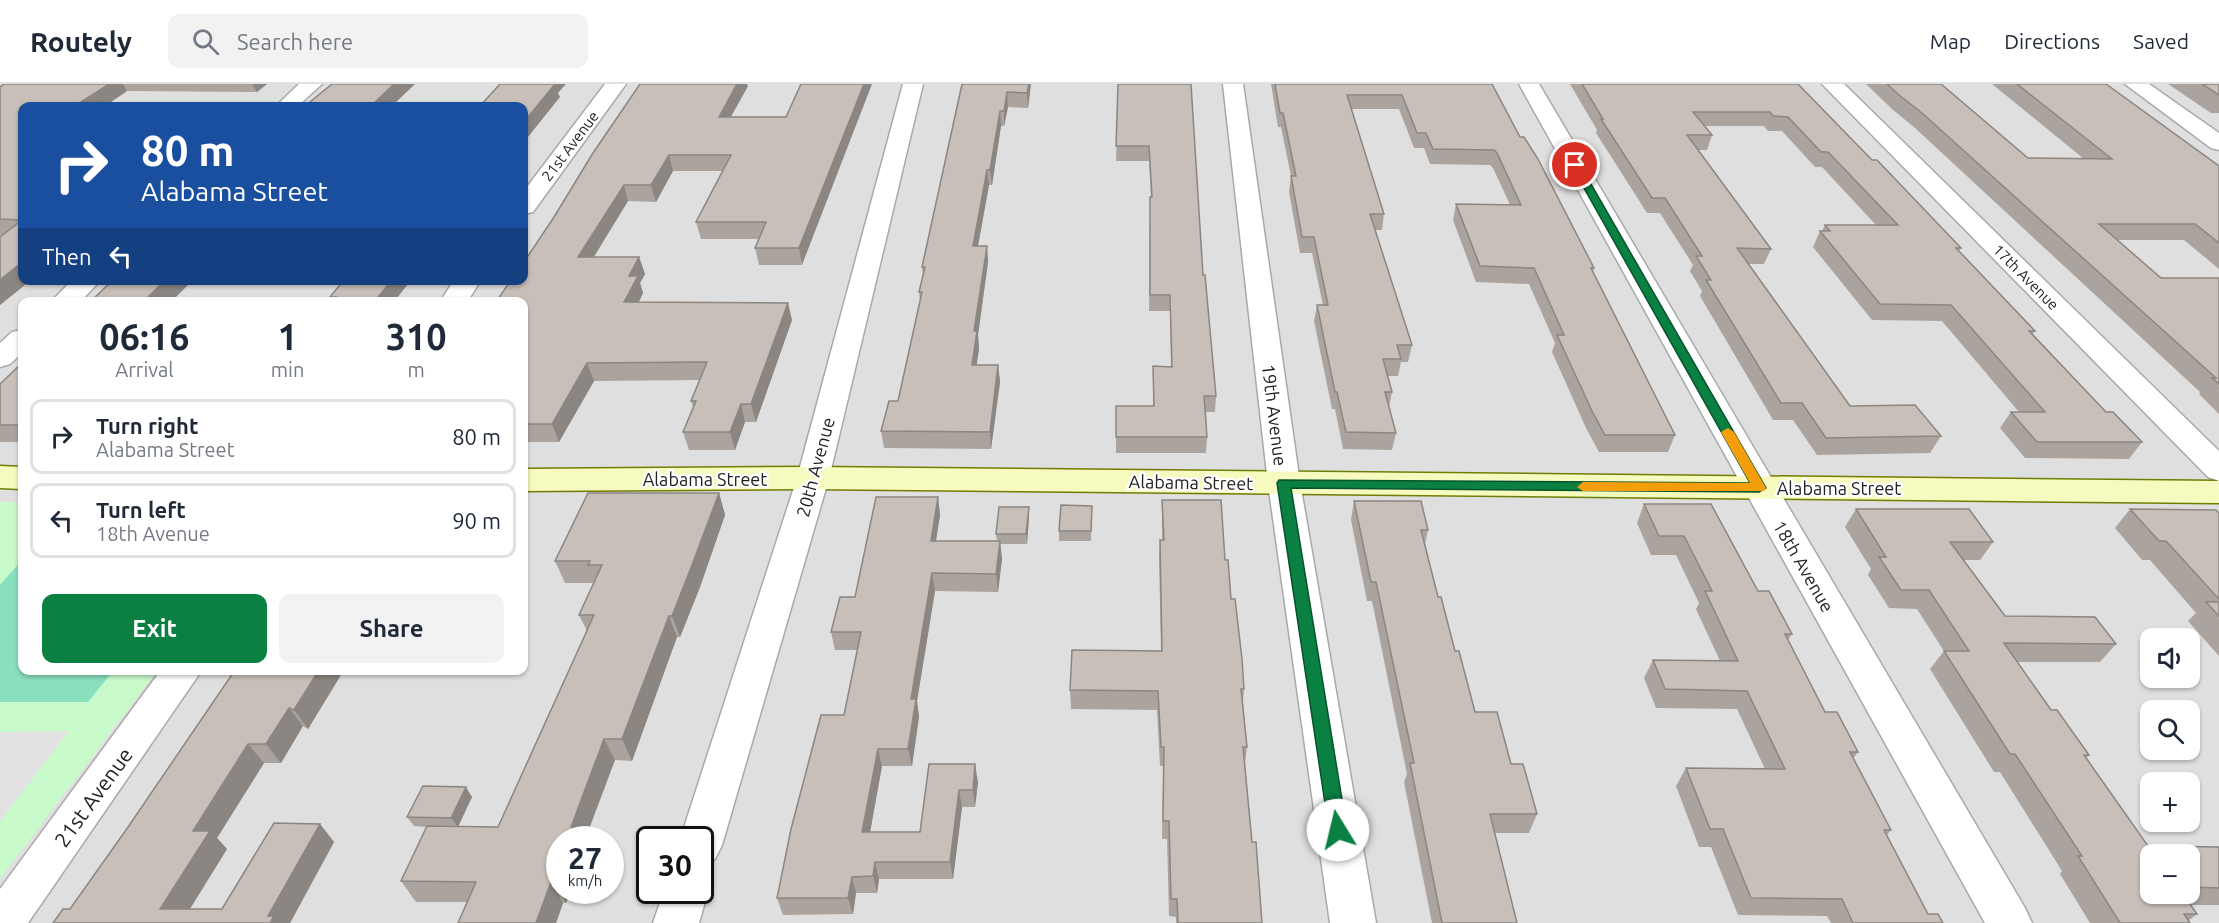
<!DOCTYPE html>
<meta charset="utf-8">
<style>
body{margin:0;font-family:Ubuntu,sans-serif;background:#f2f2f3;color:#1f2937;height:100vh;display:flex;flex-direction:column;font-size:22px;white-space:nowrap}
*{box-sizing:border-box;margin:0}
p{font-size:20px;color:#747a83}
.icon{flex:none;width:33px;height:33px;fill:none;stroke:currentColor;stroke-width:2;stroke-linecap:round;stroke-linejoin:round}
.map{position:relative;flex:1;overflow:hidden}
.side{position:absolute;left:18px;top:213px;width:510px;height:378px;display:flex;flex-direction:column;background:#fff;border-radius:12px;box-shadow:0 2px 4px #0004}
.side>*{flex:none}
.top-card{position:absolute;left:18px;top:18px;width:510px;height:183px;border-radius:12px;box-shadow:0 2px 4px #0004;background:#1a4fa0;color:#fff;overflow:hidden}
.buttons{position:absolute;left:2140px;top:544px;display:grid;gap:12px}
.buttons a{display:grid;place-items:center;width:60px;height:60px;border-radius:12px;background:#fff;box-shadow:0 2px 4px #0004;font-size:30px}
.speed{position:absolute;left:546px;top:742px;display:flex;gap:12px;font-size:30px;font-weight:700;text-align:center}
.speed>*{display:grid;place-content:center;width:78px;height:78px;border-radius:50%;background:#fff;box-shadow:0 2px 4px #0004;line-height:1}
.speed small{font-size:15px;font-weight:400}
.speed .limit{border:3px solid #111;border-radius:9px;background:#fff;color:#111}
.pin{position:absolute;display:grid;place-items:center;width:51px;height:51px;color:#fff;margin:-26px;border:3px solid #fff;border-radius:50%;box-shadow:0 2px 6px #0007}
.me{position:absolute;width:66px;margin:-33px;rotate:351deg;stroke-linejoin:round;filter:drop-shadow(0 0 4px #0008)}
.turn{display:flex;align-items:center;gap:21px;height:126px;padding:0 24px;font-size:27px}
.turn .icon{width:78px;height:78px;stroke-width:2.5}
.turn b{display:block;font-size:42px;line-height:51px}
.then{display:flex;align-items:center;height:57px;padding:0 24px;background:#0003;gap:12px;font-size:22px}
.eta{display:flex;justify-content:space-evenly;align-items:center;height:102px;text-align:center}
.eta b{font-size:36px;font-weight:700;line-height:42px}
.primary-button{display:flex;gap:12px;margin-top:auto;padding:12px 24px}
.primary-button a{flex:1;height:69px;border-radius:12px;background:#0b8043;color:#fff;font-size:24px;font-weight:700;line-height:69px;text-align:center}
.primary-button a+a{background:#f2f2f3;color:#1f2937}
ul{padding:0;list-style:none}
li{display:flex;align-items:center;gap:18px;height:75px;margin:0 12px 9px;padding:0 12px;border:3px solid #e0e1e3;border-radius:12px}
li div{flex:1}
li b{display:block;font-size:22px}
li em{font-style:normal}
header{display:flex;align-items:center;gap:36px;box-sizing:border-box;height:84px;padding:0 30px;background:#fff;border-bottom:2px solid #e0e1e3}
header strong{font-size:28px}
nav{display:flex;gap:33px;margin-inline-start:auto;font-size:21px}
.search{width:420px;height:54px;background:#f2f2f3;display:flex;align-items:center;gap:15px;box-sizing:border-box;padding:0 21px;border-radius:12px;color:#747a83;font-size:22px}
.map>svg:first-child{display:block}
</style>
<header>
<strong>Routely</strong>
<div class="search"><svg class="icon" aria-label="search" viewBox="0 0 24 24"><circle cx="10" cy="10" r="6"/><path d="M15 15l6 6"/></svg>Search here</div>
<nav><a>Map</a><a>Directions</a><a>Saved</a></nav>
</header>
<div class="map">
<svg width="2219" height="839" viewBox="0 0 2219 839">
<rect width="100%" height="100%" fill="#f2efe9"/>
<path fill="#e0dfdf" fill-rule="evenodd" d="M0,0h2219v839h-2219zM22,22h502v174h-502zM22,218h502v368h-502zM2151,555h39v39h-39zM2151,627h39v39h-39zM2151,699h39v39h-39zM560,756h50v51h-50zM650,756h50v51h-50zM2151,771h39v39h-39z"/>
<path fill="#c8facc" d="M0,418h22v168l135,1 -157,208z"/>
<path fill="#88e0be" d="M22,476v110l91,1 -25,31h-88v-117z"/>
<path fill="#e2e2e2" d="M69,647l-69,90v-89z"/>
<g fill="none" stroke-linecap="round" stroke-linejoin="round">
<g stroke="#a9a9a9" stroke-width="3">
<path id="street" d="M299,0h23l-24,22h-22z
M605,0h21l-93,128 -9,2v-23z
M903,0h20l-94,394 -107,367 -7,14 -15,5v-24h-20l117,-362z
M1223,0h20l57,399 76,440h-46l-62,-440z
M1519,0h20l486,824 7,15h-47z
M1822,0h22l375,367v30l-11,-4z
M2125,0h24l70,49v17l-8,-2z
M72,196h29l-21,22h-29z
M454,196h27l-14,22h-27z
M22,246v23l-12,11 -10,3v-24l12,-11z
M161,586h41l-174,253h-28v-34z
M700,792l8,15 -9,32h-46l11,-32h36z"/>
</g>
<g stroke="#707d05" stroke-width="3">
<path id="secondary" d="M0,382l22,1v22l-22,-1z
M813,383l1406,14v22l-1406,-14 -289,2v-22z"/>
</g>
<use href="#street" fill="#fff" fill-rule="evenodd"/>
<use href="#secondary" fill="#f7fabf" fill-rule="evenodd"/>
</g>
<path fill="#aba49e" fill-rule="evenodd" d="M4,0h263l-10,8 -130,-1 -22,15h-83v174h9l-31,25v-68l3,-2h-3v-148z
M962,0h69l-3,24 -20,-1 -4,19h-3l-9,59h-3l-11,61h9l1,16 -10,73 1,14 -3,16h22l2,17 -9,67 -107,-1 -3,-17 17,-30 22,-100 -1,-9 4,-16 -1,-9z
M1118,0h73l12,191 13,121 -1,16h-9l1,25 -1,16h-90v-47h37v-40h18l-1,-55h-21l1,-98 1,-16 -2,-36h-33z
M1271,0h221l28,53 74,131 -1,3 82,164 -7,17h-69l-13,-24 -34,-76 3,-9 -26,-59 -53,-2 -23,-62 3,-16 54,1 -17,-37 -3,-3 -60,-1 -6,-16h-10l-15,-39h-48l33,105 -2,16h-7l37,115 -4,17h-7l-3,14h-10l4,16 -3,15 7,26 -4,17 -49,-1 -8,-40h-3l-18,-88 3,-16h6l-11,-52h-12l-11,-61 2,-16 -10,-49h-3z
M1570,0h228l74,76 89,88 -2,3 76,80 -2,3 73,78 36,30 -13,17 -104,-1 -25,-30 11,-16h8l-77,-91 -70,-1 -59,-73 7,-16h2l3,-6h51l-54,-58h-7l-33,-36h-14l-4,-5h-59l7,9 -5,15h-10l74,99 -7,15h-15l101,142 91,30 -11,17 -113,2 -24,-35h-20l-73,-124 2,-5 -12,-20 3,-6 -33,-52h-13l-51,-80 1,-3z
M1866,0h75l87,74 56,1 -92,-75h114l113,82v103l-35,-29h-67l44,38h58v136l-20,-20 1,-2 -285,-264 -23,-19z
M2168,0h51v29h-8z
M748,2l-17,31h55l16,148h-43l-4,-17 4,-9h-58l-5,-17 26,-51h-49l-17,31 -28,-1 -34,56h45l6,17 -5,9 3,10 -4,9 153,18 -36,102h-11l-10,28h-46l-6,-18 10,-25 -2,-6 9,-21 -106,1 -35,61h-35v-140h-25l-1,-3 56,-82z
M22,279v79h-22v-58z
M719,409l6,22 -25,72 -20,50h-3l-45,124 -17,-1 -55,131h11l-5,12h-3l-7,20h-98l9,-21h-51l-15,-21 26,-54 -13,-1 -7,-9 65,-20 -14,29 40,1 89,-196 -8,-16 15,-32h-29l-10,-22z
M938,413l2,18 -4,26h61l-1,-7 33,-17 -2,27h-27l2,15 -4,33 -63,-1 -18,110 2,16 -7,49h-30l-12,66h50l9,-68 49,18 -3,25h-13l-9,72h-74l-2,14h-21l-3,21 -70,1 -6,-17 67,-183 14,-65h-23l-4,-18 24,-35z
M1162,416l63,60 19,129 -1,13 4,45 -2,16 7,79 10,81h-86v-6l-7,-1 -2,-77h-5l1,-73h-3l-3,-56 -86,-1 -1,-19 91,-39 -2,-92 1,-19h2z
M1354,417l74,29 -3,14 13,53 37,115 36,52 26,50 -8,19h-34l22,90h-85l-28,-141 3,-8 -35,-173h-5l-16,-81z
M1644,420l114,87 34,43 -4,6 37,72 33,40 -5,7 38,71 -4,5 41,79 15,9h-112l-4,-7 -89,-1 -27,-68h-12l-23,-61 10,-18 79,1 -28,-60 -81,-1 -12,-30 9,-18 67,1 -24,-52 3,-6 -23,-48h-25l-14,-32z
M1092,422l-1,35h-32v-10z
M1856,425l137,33 -13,18h-17l42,56 111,28 -16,18h-83l34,48 38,45 -3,3 62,88 71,1v58h-29l7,9 -9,7 2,2h-100l-30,-49 2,-3 -62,-99h-6l-64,-103 14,-18 -27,-42 -28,-1 -21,-33 3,-6 -26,-42zM2190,771v39h-39z
M2130,425l89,4v143l-31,-35 8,-8 -46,-53h-8l-27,-32z
M235,586h109l-36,59 -5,-3 -22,37h-17l-47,75 10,11 -37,60h32l98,-85 14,18 -44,81h-237l17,-14 56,-79z"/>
<path fill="#8b8681" d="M109,0h14l4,7 -22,15h-30z
M252,0h15l-10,8z
M394,0h21l-23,22h-21z
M551,0h15l-8,9 2,4 -36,45v-20z
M737,0h10l1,2 -26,46 -3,-15z
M864,0h8l-70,181 -3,-17z
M1029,0h2l-3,24 -1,-15z
M1007,8l1,15 -4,19v-15z
M1000,27l1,15 -9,59 -2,-15z
M669,71l4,16 -17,31 -5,-17z
M987,86l2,15 -14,77 -2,-16z
M624,101l4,16 -45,73 -5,-17z
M987,162l1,16 -10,73 1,14 -5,33 -2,-17 2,-34z
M639,173l6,17 -5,9 3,10 -13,27 -6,-18 5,-26z
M22,178v18h9l-31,25v-25z
M165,196h28l-22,22h-28z
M392,196h19l-17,22h-20z
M788,219l4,17 -36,102 -5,-18z
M587,279l7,18 -35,61 -7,-18z
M998,281l2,17 -9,67 -1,-17z
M741,320l4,18 -10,28 -5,-18z
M719,409l6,22 -25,72 -20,50 -8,-21z
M938,413l2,18 -7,44 -2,-18z
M1029,423v10l-2,27 -1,-10z
M1000,457l2,18 -4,33 -2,-18z
M932,489l3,18 -18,110 2,16 -7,49 -4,-17 3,-50z
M669,532l8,21 -45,124 -10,-22z
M319,586h25l-36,59 -14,-19z
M289,624l14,18 -22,37 -15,-19z
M604,655l11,21 -30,80h-15l1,-13z
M248,660l16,19 -47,75 10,11 -46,74 -21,-14 33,-78z
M878,665l4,17 -15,83 -5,-17z
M975,680l3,18 -3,25 -2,-17z
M466,703l6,10 -14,30 -7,-9z
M959,706l3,17 -9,72 -3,-17z
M320,740l14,18 -44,81h-20l-2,-7z
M875,778l4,17 -2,14 -4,-17z
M560,784v23h11l-5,12 -12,-21z
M852,793l4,16 -3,21 -5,-16z
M551,798l12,21 -7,20h-20z"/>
<path fill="#c7bfb8" stroke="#8b8681" stroke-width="1.5" d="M4,0h105l-34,22h-53v114l-22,-1v-132z
M332,0h62l-23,22h-66z
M500,0h55l-31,38v-16h-44z
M640,0h97l-18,33h67l15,-33h63l-65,164h-44l11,-26h-70l35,-67h-62l-18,30h-27l-46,72h61l-10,19h9l-14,26 164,1 -37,101h-10l-11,28h-47l13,-31h-5l16,-39 -120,1 -35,61h-28v-122h-23l2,-3h-5l13,-19h13v-18l30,-45 39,-64z
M962,0h67l-2,9 -20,-1 -3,19h-4l-10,59h-3l-14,76h14l-13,85h3l-5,34h26l-8,67 -109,-1 8,-30h9l24,-109h-3l6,-25h-3z
M1118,0h73l12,191h2l11,121h-12l3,41h-91v-31h38l-1,-40 19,1 -2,-72h-20v-98h2l-3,-51h-33z
M1275,0h217l28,53h4l14,22 56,109h-3l84,167h-70l-13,-24 -35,-76h7l-30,-67 -54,-2 -24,-62 65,1 -24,-52 -3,-3 -61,-1 -7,-16h-9l-15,-38h-55l37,119h-14l42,131h-15l4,14h-18l9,33h-7l11,41 -50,-1 -9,-40h-2l-18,-87h11l-14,-68h-12l-11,-61h5l-13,-63h-3z
M1582,0h216l74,76h5l84,88h-5l79,83h-6l77,81h7l29,30h-105l-26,-30h34l-94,-107 -71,-1 -60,-73h10l-5,-6h73l-70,-73h-7l-33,-35 -15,-1 -3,-4h-77l19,23h-25l84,114 -34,-1 113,158 65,-1 26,31 -115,2 -24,-35h-21l-75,-123h5l-15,-24h6l-37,-58h-13l-51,-79h2z
M1887,0h54l87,74 84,1 -95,-75h89l113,82v77l-24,-19h-96l62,54h58v106l-7,-6h4l-294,-265 -23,-18z
M2202,0h17v11z
M22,136v42l-22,18v-43z
M113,196h52l-22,22h-53z
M344,196h48l-18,22h-42l4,-5h-6z
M22,279v62h-22v-41z
M588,409h131l-27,72 -20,51h-3l-47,123h-18l-33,88h4l-5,13h-10v28l-6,14h-3l-15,41h-78l18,-41 -75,-1 26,-55 71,1 96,-212h-15l23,-50h-14l2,-4h-35z
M876,413h62l-7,44h69l-4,33 -64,-1 -21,126h5l-8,50h-30l-16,83h58l9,-68h46l-2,26h-14l-9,72h-75l-2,14 -21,1 -4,21h-71l14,-69 30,-114h23l17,-83h-30l9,-35h15z
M1162,416h59l4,60h3l3,39h4l7,60 2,30h-3l6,58h-4l9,95h4l6,81h-84l-1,-24h-6l-2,-78h-6l1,-74h-3l-3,-56 -88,-1 2,-40 90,1 -2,-111h4z
M1354,417h67l7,29h-7l17,67h3l14,54h4l16,61h22l14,52h12l14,50h-47l27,109h-75l-32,-160h4l-38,-181h-5z
M1644,420h67l47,87h11l23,43h-7l40,78h12l21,40h-8l41,78h-7l44,84h10l5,9h-90l-11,-24 -91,-1 -28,-69h-13l-24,-61 99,1 -38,-78 -82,-2 -12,-29 85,1 -33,-70h7l-28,-55h-25z
M1061,421l31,1 -1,25h-32z
M999,423h30l-3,27h-30z
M1856,425h113l24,33h-43l55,74 90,1 21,27 -112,-1 47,67h6l32,45h-5l64,91 71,1v41l-29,-1v-32h-39v39h32l14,20h-13l6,9h-70l-42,-67h4l-67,-102h-5l-66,-103h25l-40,-61h-28l-22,-33h7z
M2130,425l86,1 3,3v86l-53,-58h-7z
M2206,518h13v14z
M235,586h84l-25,40 -5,-2 -23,36h-18l-55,87h17l-50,78h62l52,-86 46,1 -52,92h6l-4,7h-217l10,-14h7l56,-79z
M423,702l43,1 -15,31 -44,-1z"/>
<path fill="#0b8043" stroke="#07532c" stroke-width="1.5" d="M1572,79l8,2 186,323 -7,4 -468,-4 56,342 -3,6 -6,2 -6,-2 -3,-6 -52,-347 2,-3 471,3 -179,-318z"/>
<path fill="#f59e0b" d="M1728,344l6,4 32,56 -2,3h-181l-6,-4 6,-5 167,1 -29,-51z"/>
<g text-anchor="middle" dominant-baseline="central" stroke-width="4.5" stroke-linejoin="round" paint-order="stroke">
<g font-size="15" fill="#222" stroke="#fff">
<text transform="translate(570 62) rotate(-53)">21st Avenue</text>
<text transform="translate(2026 193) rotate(45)">17th Avenue</text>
</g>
<g font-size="18" fill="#222" stroke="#fff">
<text transform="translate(1275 331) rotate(83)">19th Avenue</text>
<text transform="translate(815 383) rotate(-75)">20th Avenue</text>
<text x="705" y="395">Alabama Street</text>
<text transform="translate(1191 398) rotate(1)">Alabama Street</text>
<text x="1839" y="404">Alabama Street</text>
<text transform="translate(1804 482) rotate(60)">18th Avenue</text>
</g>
<g font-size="21" fill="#222" stroke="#fff">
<text transform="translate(93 713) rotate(-54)">21st Avenue</text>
</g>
</g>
</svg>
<div class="buttons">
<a><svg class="icon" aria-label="sound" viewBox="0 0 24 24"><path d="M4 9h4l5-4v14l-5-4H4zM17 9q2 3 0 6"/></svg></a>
<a><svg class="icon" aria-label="search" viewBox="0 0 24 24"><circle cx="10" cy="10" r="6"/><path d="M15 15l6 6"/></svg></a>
<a>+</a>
<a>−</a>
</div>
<div class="speed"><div>27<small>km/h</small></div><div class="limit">30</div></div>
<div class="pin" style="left:1575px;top:81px;background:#d93025"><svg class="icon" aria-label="arrive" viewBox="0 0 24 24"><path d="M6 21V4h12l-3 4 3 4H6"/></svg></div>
<svg class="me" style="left:1338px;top:746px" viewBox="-20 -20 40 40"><circle r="19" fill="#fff"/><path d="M0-13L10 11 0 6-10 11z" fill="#0b8043"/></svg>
<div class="top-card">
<div class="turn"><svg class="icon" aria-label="right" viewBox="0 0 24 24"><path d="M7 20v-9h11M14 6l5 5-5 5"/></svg><div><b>80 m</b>Alabama Street</div></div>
<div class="then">Then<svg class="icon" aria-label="left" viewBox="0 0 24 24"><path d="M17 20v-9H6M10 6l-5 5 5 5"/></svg></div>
</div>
<section class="side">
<div class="eta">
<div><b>06:16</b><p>Arrival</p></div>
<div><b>1</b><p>min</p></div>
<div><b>310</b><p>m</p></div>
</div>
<ul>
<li><svg class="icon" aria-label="right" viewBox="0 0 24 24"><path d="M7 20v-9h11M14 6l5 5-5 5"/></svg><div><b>Turn right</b><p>Alabama Street</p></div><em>80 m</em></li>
<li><svg class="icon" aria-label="left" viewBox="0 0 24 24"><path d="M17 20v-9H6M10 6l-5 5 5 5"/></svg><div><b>Turn left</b><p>18th Avenue</p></div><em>90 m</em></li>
</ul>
<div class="primary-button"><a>Exit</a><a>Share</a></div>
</section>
</div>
